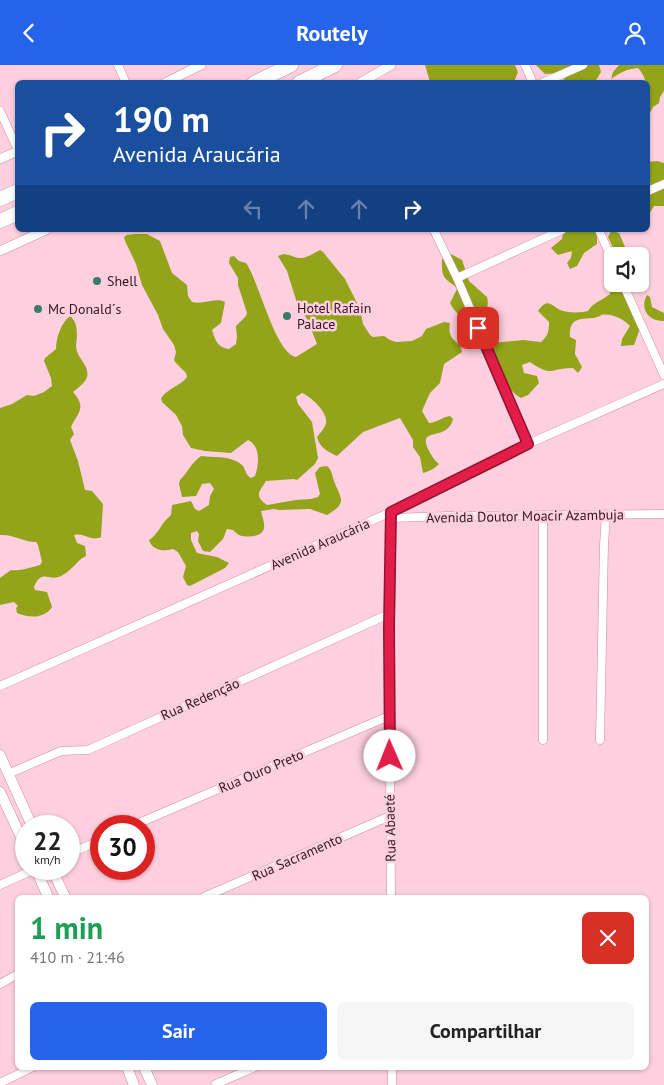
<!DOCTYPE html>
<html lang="pt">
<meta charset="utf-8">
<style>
body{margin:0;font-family:"PT Sans",sans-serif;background:#f6f6f6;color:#222;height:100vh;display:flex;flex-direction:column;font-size:19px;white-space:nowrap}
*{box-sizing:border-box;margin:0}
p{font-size:16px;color:#767676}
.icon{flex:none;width:28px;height:28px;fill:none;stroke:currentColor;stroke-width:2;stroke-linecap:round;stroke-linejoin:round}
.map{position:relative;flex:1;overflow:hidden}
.sheet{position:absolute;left:15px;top:830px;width:634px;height:175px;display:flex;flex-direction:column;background:#fff;border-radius:8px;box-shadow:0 1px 4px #0004}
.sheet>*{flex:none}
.banner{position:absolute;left:15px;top:15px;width:635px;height:152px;border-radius:8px;box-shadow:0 1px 4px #0004;background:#1a4fa0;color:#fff;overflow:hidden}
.fabs{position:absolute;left:604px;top:182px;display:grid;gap:10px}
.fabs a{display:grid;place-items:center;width:45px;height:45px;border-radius:8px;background:#fff;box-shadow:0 1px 4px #0004;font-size:25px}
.speed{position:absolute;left:15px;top:750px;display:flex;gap:10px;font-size:25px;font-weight:700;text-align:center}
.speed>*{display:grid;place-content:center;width:65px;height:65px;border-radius:50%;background:#fff;box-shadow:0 1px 4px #0004;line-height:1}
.speed small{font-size:12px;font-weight:400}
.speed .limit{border:8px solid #d22;background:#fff;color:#111}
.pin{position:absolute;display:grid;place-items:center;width:42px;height:42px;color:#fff;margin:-21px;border-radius:10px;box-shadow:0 2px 8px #0006}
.me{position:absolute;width:55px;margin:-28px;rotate:359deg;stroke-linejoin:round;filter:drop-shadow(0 0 4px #0008)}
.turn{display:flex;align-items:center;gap:18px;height:105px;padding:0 15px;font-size:22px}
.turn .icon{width:65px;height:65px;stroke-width:2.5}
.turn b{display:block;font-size:35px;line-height:42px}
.lanes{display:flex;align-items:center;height:48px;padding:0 15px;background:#0003;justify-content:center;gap:25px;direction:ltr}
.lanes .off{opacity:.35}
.round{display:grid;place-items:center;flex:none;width:52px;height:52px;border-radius:8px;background:#f6f6f6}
.head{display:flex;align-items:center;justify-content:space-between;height:85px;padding:0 15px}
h1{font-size:30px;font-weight:600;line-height:38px;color:#1e9e55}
.button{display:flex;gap:10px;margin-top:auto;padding:10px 15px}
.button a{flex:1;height:58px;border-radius:8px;background:#2563eb;color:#fff;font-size:20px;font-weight:600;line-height:58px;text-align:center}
.button a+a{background:#f6f6f6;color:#222}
header{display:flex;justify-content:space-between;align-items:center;height:65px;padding:0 15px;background:#2563eb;color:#fff;font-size:22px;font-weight:600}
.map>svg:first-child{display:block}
</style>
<header><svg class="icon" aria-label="back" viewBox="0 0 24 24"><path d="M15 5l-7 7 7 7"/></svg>Routely<svg class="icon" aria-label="person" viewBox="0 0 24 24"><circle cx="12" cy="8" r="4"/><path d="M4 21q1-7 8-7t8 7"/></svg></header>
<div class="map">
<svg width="664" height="1020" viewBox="0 0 664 1020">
<rect width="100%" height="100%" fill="#fecfde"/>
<path fill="#93a41b" d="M425,0h90l3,7 -4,10h-84z
M536,0h63l2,7 -6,10h-34l6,-6 -8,-3 -14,1z
M619,0h45v26l-4,6 -1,6 -6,4 -3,6h-2c-1,-17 2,-32 -10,-45 -11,1 -17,4 -27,11l2,-7z
M657,96l7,2v43h-10l-6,10v-54z
M545,165h52v14l-13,9 -7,13 -7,3 -3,-6 4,-5 1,-7 -14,4 -7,-7 11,-9 1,-6h-10z
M611,166l8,2 10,23h-12l-9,-19z
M135,169h12l13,7 12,32 15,12 1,11 4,6c11,3 25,-5 33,0l-4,21 -9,7c3,10 6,18 17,19l7,-5 1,-7 -1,-11 10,-10 1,-3 -9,-28v-7l-9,-15 1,-6 4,-1 5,5 7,2c13,18 29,90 50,94l21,-13 -10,-25 -9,-13 -11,-35 -9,-15c9,-5 14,2 23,2 6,0 13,-5 19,-8l3,2 22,27 15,30 3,15 7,11 3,2 11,-1 6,4 6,2 16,-1 10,-5 4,-7 18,-7 6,1c-2,11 1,16 10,22l2,7 -18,12 -4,19 -10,10 -8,18 7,12c7,0 13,-6 21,-7l3,3c-6,24 -37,6 -24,32 3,5 5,9 10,13 -5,5 -9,7 -16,9l-3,-16 -7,-10v-7l-13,-22 -37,14 -26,24c-10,-5 -17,-8 -20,-19 3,-4 8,-9 9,-14 2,-11 -15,-26 -24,-30l-6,4 2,7 14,18 6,36 -3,6 -18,16 -3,-1 -28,2c-7,11 -12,15 1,24l29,-5 15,-1 7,-2 2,-3 -5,-21 5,-6 7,-1c5,4 5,9 7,15 7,18 14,22 -7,34l-17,-6 -31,1 -5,-1 -13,2c1,5 4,12 3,17 -1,9 -18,10 -25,7 -2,-1 -5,-4 -6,-5l-6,-1 -4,10 -13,13 -7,-1 -5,-10 1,-7 -2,-3 -6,2v7l6,13 20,4 12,6 -4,5 -35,18 -3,-1 -4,-8 3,-11 -8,-14 -5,-3c-10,3 -21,1 -24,-9 10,-6 11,-16 22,-25l1,-10 19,-4 4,8 4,2 10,-6 1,-9 4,-7 -4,-6 -8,1 -6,12 -14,1 -3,-13 1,-4c8,-8 12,-18 21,-24 13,2 30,-1 41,9 4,4 3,10 9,13l4,-2c4,-11 6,-30 -7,-36l-17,13 -26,-2 -14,-3 -8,-13 -1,-9 -6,-11 -14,-13 -1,-4c7,-10 21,-13 26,-21l-1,-4 -10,-10 -2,-3 2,-8 -2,-7 -11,-16 -5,-14 -16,-30 -6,-21 -11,-23 -1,-4 3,-2z
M447,189h4l11,6 7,21 18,16c6,23 -24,33 -37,6l7,-14c-3,-5 -6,-5 -10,-9 -6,-5 -5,-14 -5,-21z
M611,217l1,2h6l3,3 18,37v7l-5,14 -13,1 1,-7 8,-13c-7,-7 -18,-13 -29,-11 0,1 -7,3 -7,3 -15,1 -25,0 -24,19l6,3 -1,14 7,13 -4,6 -5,-5c-24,0 -19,10 -43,-6l-8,3 2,8 13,3 2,7 -11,12 -7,3c-17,-9 -24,-32 -32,-49l3,-6 31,-3 18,2c7,-6 8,-11 8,-20l-11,-11c9,-13 12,-7 22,-1 7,3 21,3 28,1 5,-9 14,-10 22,-17z
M647,230l3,2 2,10 12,6v8c-15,1 -25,-12 -17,-26z
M70,251c9,7 7,20 6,30 0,12 14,19 11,31 -2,6 -9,11 -14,15 14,16 5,20 -2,35l3,7 -4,6 8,21 7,29 7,1 11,13 -2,33c-9,5 -18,-5 -27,-2l3,8 8,3 1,10c-9,4 -14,15 -25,20 -12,6 -19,-8 -27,11l1,3 12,2 5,15c-8,12 -23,11 -35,6l-1,-5 2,-2 -4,-4 -14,3v-27l11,-8c11,1 17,-2 29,-5l2,-3 -4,-17 -2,-3c-13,0 -23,-8 -36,-7v-127l12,-4 15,-9 7,1 10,-4 8,-6 -1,-8 -7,-17 1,-3 11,-9c0,-11 5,-26 14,-33z"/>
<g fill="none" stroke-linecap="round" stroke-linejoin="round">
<g stroke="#d289a2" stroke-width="9">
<path id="minor" d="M118,0l8,18
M525,0l8,18
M542,18l41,-18
M0,46l18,39
M648,126l16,-7
M434,165l23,48 71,166
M599,165l13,30
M457,213l105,-48
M623,219l41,91
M391,449l1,4 56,-2 216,-2
M543,450v225
M0,621l391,-174 137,-68 136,-60
M600,675l4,-195 2,-31
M8,709l53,-23 27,-1 301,-136
M132,761l257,-110
M69,789l32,-14
M0,820l35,-16
M204,832l186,-81
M391,832l-2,-269 3,-110
M0,919l18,-10
M392,1002v18
M0,1018l33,-16
M216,1019l39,-17"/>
</g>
<g stroke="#d289a2" stroke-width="10">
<path id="tertiary" d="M165,18l36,-18
M360,18l31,-18
M0,94l18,-8
M0,186l46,-21"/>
</g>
<g stroke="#d289a2" stroke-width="11">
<path id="secondary" d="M0,690l32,71
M0,727l26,56
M36,804l12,28
M52,804l13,28
M127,1002l7,18
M144,1002l8,18"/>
</g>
<g stroke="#d289a2" stroke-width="15">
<path id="motorway" d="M254,18l37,-18
M299,18l36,-18
M0,134l18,-8
M0,156l18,-8"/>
</g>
<use href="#minor" stroke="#fff" stroke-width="8"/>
<use href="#tertiary" stroke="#fff" stroke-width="9"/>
<use href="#secondary" stroke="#fff" stroke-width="10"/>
<use href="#motorway" stroke="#fff" stroke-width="14"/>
</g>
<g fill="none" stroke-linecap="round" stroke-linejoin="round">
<g stroke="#92132f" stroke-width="12">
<path id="route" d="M390,691l-1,-128 2,-116 137,-68 -50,-116"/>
</g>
<use href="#route" stroke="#e11d48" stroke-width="9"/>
</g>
<g fill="#397b6d" stroke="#fecfde" stroke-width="2">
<circle cx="97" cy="216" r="5"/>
<circle cx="38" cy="244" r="5"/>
<circle cx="287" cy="251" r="5"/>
</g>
<g text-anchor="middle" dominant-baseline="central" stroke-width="5" stroke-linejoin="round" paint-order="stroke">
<g font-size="14" fill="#331722" stroke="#fecfde" text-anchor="start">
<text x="107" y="216">Shell</text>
<text x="297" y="243">Hotel Rafain<tspan x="297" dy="16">Palace</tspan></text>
<text x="48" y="244">Mc Donald´s</text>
</g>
<g font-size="14" fill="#331722" stroke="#fecfde">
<text transform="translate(525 451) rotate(-1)">Avenida Doutor Moacir Azambuja</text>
<text transform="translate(320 479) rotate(-24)">Avenida Araucária</text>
<text transform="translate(200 634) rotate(-24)">Rua Redenção</text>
<text transform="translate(261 706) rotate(-23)">Rua Ouro Preto</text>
<text transform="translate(390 763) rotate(-91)">Rua Abaeté</text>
<text transform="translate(297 792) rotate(-24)">Rua Sacramento</text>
</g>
</g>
</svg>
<div class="fabs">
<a><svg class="icon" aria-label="sound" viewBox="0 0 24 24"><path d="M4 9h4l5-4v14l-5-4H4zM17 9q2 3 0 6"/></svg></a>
</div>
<div class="speed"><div>22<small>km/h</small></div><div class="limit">30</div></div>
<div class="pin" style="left:478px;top:263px;background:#d93025"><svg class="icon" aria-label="arrive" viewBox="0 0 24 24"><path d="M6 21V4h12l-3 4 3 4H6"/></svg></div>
<svg class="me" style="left:390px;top:691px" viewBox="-20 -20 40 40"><circle r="19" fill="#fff"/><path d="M0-13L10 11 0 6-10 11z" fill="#e11d48"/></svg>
<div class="banner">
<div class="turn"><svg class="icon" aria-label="right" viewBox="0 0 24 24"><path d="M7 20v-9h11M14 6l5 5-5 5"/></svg><div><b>190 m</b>Avenida Araucária</div></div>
<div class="lanes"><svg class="icon off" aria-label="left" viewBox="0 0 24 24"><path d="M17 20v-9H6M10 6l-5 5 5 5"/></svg><svg class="icon off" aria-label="ahead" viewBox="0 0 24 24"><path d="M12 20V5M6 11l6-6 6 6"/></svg><svg class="icon off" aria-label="ahead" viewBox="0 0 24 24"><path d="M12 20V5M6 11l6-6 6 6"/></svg><svg class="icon" aria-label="right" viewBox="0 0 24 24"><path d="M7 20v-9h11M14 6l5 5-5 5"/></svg></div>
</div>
<section class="sheet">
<div class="head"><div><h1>1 min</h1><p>410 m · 21:46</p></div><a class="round" style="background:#d93025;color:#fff"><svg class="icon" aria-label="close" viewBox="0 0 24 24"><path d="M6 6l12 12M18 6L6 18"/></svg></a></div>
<div class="button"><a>Sair</a><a>Compartilhar</a></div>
</section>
</div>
